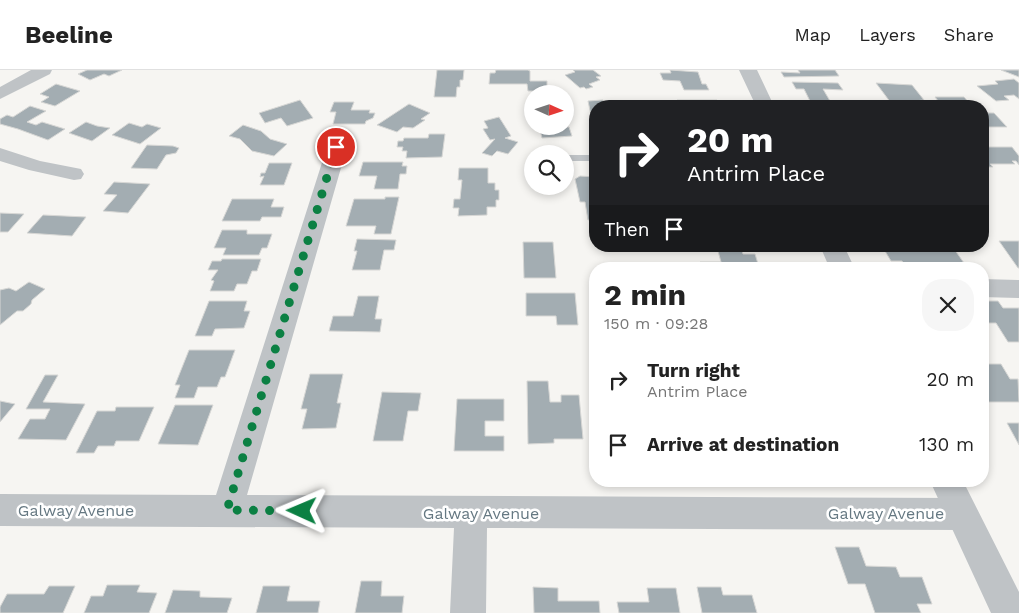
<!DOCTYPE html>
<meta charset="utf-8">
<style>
body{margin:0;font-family:"Work Sans",sans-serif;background:#f6f6f6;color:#222;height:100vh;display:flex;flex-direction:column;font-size:19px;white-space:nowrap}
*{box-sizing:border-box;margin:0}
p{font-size:16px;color:#767676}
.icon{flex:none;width:28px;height:28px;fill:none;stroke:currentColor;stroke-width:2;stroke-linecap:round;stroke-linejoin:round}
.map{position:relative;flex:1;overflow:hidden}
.details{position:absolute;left:589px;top:192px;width:400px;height:225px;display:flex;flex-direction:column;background:#fff;border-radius:20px;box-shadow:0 2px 8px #0003}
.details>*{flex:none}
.hud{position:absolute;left:589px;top:30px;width:400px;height:152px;border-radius:20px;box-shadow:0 2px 8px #0003;background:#202124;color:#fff;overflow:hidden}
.needle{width:32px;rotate:93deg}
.buttons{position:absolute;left:524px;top:15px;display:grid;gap:10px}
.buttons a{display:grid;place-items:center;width:50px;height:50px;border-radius:50%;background:#fff;box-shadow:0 2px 8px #0003;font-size:25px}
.pin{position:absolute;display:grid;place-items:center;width:42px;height:42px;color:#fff;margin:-21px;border:2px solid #fff;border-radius:50%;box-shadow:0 1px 5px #0007}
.me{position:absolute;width:55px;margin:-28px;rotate:271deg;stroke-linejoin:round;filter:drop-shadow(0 0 4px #0008)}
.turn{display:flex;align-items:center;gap:18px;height:105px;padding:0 15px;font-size:22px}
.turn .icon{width:65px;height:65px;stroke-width:2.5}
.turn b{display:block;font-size:35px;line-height:42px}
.then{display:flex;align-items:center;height:48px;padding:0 15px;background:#0003;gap:10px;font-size:19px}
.round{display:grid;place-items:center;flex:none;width:52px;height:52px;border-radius:20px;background:#f6f6f6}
.summary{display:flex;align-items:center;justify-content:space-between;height:85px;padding:0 15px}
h1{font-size:30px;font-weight:700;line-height:38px}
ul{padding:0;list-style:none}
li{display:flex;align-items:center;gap:15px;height:65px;padding:0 15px}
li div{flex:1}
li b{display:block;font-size:19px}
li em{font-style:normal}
header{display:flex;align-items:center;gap:30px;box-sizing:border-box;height:70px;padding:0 25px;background:#fff;border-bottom:1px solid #e0e0e0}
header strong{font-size:24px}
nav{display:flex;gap:28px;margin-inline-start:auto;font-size:18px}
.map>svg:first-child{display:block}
</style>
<header>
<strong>Beeline</strong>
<nav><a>Map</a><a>Layers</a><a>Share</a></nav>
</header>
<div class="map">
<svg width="1019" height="543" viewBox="0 0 1019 543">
<rect width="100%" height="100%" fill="#f6f5f2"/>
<path fill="#a3adb2" stroke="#d7d7d5" d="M87,0h35l-13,6 -5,-2 -14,6 -12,-6z
M437,0h27l-1,10h-3v7h-3l-1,10h-22z
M496,0h32l2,1v10h17v10h-19l-1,-7h-38l1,-11h5z
M573,0h20l8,6 -5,1 4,3 -11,4 4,3 -7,2 -2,-2 -4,1 -15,-13 10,-3z
M670,0l28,2 4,12h4l3,6h-25l-4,-9 -17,-1 -3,-7h11z
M798,0h37l4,6 -55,1 -3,-5 19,1z
M1001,0h18v7z
M1014,9l5,4v16l-5,-4 -10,1 5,4 -13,1 -19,-15 21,-2 -3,-3z
M792,12l46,1 5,7 -20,-1 7,12h-20l-6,-12h-8z
M876,13l36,2 12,15 -33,3z
M56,14l24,7 -25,15 -14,-4 8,-5 -9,-3z
M935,27h29l8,9h-30z
M300,30l13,18 -26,8 -6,-8 -16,5 -6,-10z
M603,30l1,5 22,1h-31v9h-4l-3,-14z
M677,30h40l2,6h-39z
M334,32h20l-3,8h19l-1,3h6l-2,5 -7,3 -1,3h-32l3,-12h-6z
M409,34l21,9 -9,6 4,1 -12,8 -10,-1 -6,5 -20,-7z
M30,36l16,5 -19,11 9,3 6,-3 23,7 -17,11 -30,-11 -18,-5v-5l7,-4 6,2z
M982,43h12l13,14h-20l-5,-3z
M499,47l12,19 -6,2 13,4 -10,12 -11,-3 -5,5 -10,-3 13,-14 -5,1 -7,-11 5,-1 -4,-7z
M86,52l11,4 13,2 -18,13 -23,-8z
M129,53l13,4 5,-3 14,4 -21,16 -28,-9z
M243,55l18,6 9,8 17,5 -13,12 -22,-5 -12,-12 -11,-3z
M539,56l30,1 3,9 -30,2z
M429,64h16l-3,23 -36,1 1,-7h-5l1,-4h-6l1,-6h5l1,-3h24z
M147,75l26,1 6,2 -3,5 -10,2 -9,14 -26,-1z
M982,77h30l7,9v9l-3,-4h-4l3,3h-25l3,3h-11z
M363,92h40l-1,4h5l-1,8h-6l-2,15h-24l3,-13h-18z
M269,93h23l-8,22h-24l4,-9 -4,1 1,-4h4z
M459,98h29v15h7v7h4v10h-3v7h-9v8l-29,1 1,-8h-6l1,-9h6l2,-19h-4z
M580,106l15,1v43h-7l-3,-18h-5l-5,-23z
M114,112l36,2 -22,29 -25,-2 14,-16 -13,-1z
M385,127h14l-8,37h-17l2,-8h-30l8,-27h31z
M232,129h42l-3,8h13l-3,10h-19l-2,4h-38z
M0,143l24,1 -16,18h-8z
M43,145l43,2 -14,19 -45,-3z
M222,160h25v4h25l-5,14h-5l-3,7h-36l3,-7h-12z
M357,169l39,1 -2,10h-10l-4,20h-28l5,-19h-3z
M999,171h20v27h-1z
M523,172h30l3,36h-32z
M882,176h70l12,17h-11l4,6 -51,-1 -4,-7h-11z
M718,181h24l1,3h12l4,13 3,2h-60l-2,-7h21z
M222,189h39l-4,12h-5l-5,13h-10l-3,7h-24l4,-10 -3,-1 7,-10h-10l4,-9h9z
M29,212l16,7 -13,11 -1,4 -8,7h-6l-17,14v-35l9,-2 7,3z
M526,223h49l3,32h-21l-1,-9h-30z
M358,226h21l-4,23h7l-2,13 -51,-1 4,-15h20z
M209,231h38l-3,10h6l-6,17 -29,1 -3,7h-17z
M982,231h16l5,7h16v34h-11l-12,-19h-8l-6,-9z
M189,280h46l-10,27h-4l-4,10h-19l-4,11h-19l5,-13h-5z
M982,294h19l9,15h8l1,23h-37v-17h4l-4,-6z
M310,304h33l-6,29h4l-5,25 -34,1 5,-20h-6z
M45,305h13l-15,27 42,2 -19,36 -48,-1 12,-20h15l5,-10h-24z
M527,311h21l2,21h11v-7h18l4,44h-29v4l-26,1z
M382,322l39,1 -3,18h-10l-5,30h-30z
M457,329h47v22h-19v15h19v15h-50z
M0,331l15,3 -15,18z
M175,335h38l-15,40 -40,-1z
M116,337h38l-15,34h-23l-2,5h-16l-4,7h-18l21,-42h18z
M1007,353h12v22z
M835,477h24l7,19 30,1 4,10h22l10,27h-15l4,9h-46l-10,-29h-17z
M361,511h21l-1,15h23l-2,17h-47z
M107,515h33l-3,7 20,1 -8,20h-65l7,-17h12z
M49,516h26l-12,27h-63v-6l7,-13h37z
M263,516h27l-3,15h33l-2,12h-62z
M533,517l25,1v13h41l1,12h-66z
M697,517h24l2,8h29l5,18h-55z
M647,518h29l4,25h-61l-2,-11h32z
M173,520l27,1v6l32,1 -5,15h-62z"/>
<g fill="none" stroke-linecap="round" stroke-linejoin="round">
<path fill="#bfc3c6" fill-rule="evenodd" d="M565,85h30v6h-30z"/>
<path fill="#bfc3c6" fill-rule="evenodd" d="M31,0h21l-2,4 -50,25v-12z
M337,71l7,2 3,4 -100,348 715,3 11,5 5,11 -5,11 -11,5 -475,-2 -1,85h-36l4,-85 -454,-2v-32l216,1 111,-348 3,-4z
M0,78l40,13 41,8 3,5 -3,5 -7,1 -45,-10 -29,-9z
M982,209l37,1v18l-37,-1z"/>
<path fill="#bfc3c6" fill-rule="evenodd" d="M739,0h18l17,36h-18z
M820,176h24l11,23h-25z
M930,411h33l56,111v21h-28z"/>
</g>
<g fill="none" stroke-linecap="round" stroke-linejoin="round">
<path stroke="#0b8043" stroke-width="9" stroke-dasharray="0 16.2" d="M302,441l-75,-1 109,-363"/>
</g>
<g text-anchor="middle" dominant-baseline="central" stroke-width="5" stroke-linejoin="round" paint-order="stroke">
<g font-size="16" fill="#657882" stroke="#fff">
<text x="76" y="440">Galway Avenue</text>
<text x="481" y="443">Galway Avenue</text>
<text x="886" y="443">Galway Avenue</text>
</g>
</g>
</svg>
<div class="buttons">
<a><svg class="needle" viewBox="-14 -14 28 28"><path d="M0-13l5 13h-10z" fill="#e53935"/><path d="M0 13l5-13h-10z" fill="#767676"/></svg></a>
<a><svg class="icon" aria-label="search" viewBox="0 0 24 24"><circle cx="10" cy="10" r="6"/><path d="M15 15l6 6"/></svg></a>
</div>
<div class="pin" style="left:336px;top:77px;background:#d93025"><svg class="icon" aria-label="arrive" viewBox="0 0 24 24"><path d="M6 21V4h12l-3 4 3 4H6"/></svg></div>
<svg class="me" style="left:302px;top:441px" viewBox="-20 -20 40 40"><path d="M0-17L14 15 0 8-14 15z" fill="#0b8043" stroke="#fff" stroke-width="4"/></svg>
<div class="hud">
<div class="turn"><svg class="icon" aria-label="right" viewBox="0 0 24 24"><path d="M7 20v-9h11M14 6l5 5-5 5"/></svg><div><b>20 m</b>Antrim Place</div></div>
<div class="then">Then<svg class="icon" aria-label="arrive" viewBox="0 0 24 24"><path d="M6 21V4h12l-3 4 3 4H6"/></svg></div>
</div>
<section class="details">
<div class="summary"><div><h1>2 min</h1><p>150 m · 09:28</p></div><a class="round"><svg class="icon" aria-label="close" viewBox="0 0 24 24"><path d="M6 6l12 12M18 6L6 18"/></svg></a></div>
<ul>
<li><svg class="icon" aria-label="right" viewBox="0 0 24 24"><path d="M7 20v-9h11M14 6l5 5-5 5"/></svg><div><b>Turn right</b><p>Antrim Place</p></div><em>20 m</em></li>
<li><svg class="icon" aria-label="arrive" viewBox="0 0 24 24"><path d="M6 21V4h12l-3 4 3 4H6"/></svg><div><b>Arrive at destination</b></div><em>130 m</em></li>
</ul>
</section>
</div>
